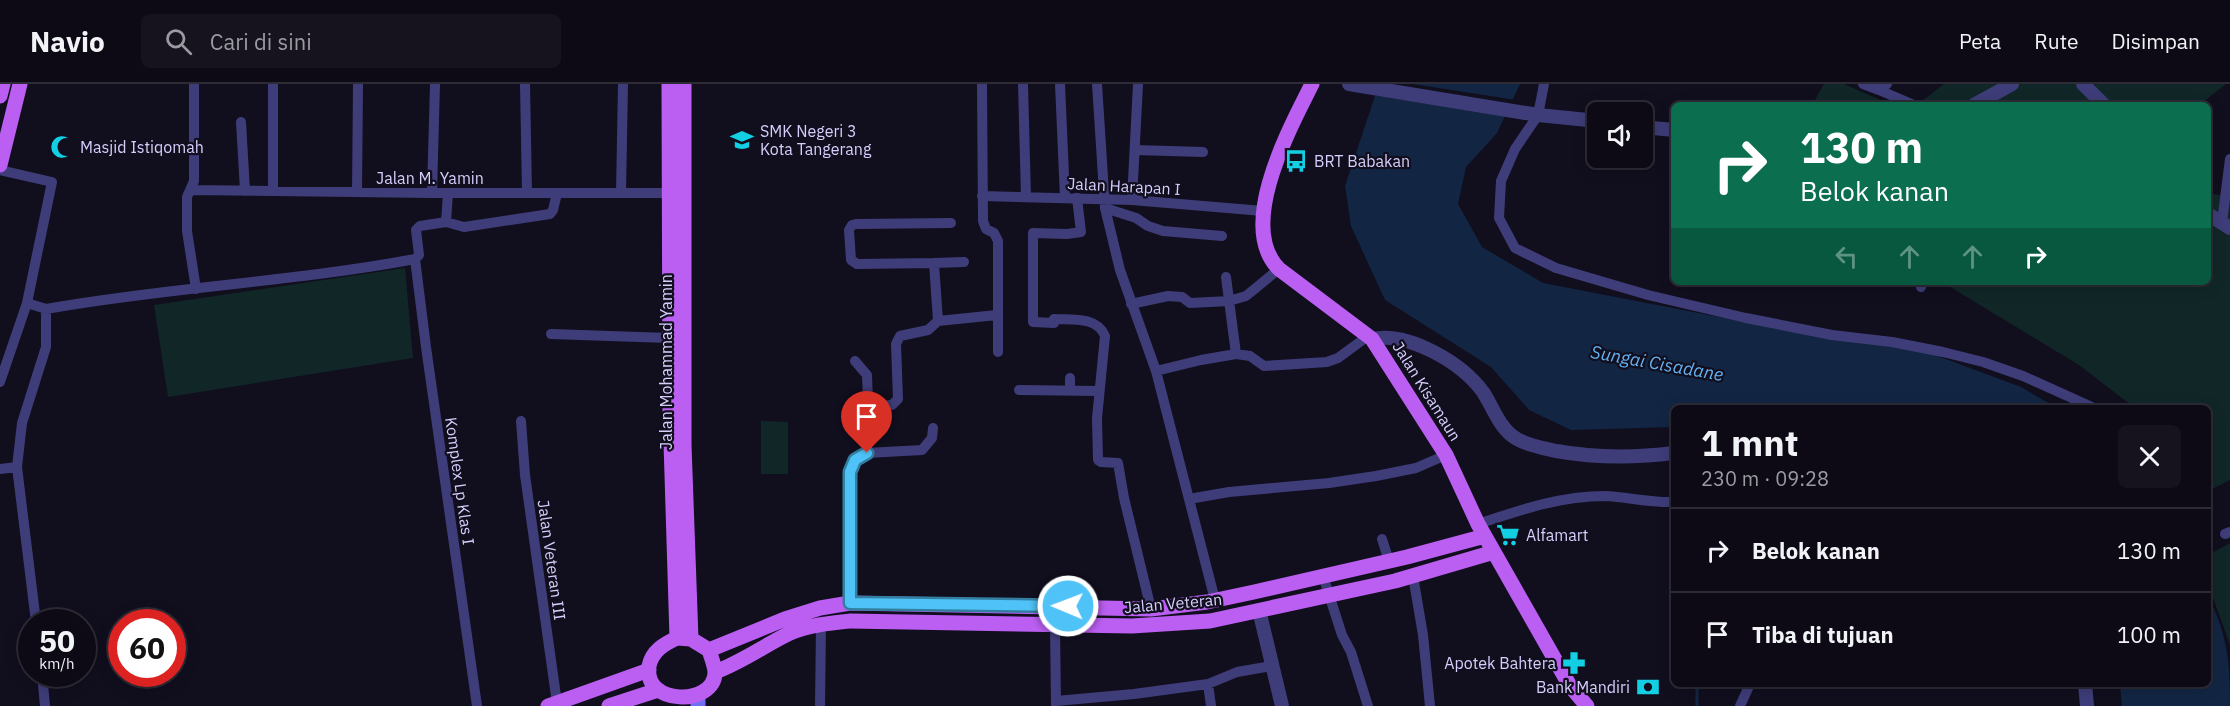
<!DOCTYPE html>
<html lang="id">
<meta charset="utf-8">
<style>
body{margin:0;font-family:"IBM Plex Sans",sans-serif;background:#16131f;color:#f1f3f6;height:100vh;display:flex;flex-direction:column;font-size:22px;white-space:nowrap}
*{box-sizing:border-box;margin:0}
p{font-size:20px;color:#9a9aa1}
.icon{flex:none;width:33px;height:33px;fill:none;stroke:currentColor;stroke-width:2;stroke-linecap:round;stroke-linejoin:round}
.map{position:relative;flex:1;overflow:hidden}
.sheet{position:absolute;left:1671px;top:321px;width:540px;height:282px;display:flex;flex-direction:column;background:#0d0a16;border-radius:9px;box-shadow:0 3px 15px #0003,0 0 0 2px #2d2b35}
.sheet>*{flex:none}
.hud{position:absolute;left:1671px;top:18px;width:540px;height:183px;border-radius:9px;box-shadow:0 3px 15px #0003,0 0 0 2px #2d2b35;background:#0b6e4f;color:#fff;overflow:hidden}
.tools{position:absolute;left:1587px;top:18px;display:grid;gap:12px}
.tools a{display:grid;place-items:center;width:66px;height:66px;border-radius:9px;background:#0d0a16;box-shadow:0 3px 15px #0003,0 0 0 2px #2d2b35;font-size:30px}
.speed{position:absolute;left:18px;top:525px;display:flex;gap:12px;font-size:30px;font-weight:700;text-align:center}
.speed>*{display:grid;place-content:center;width:78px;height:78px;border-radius:50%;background:#0d0a16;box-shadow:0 3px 15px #0003,0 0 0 2px #2d2b35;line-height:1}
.speed small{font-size:15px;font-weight:400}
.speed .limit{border:9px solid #d22;background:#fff;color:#111}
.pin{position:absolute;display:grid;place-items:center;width:51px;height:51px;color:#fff;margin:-62px -26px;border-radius:50% 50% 50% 0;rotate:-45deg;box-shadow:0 0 6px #0007}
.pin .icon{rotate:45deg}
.me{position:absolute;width:66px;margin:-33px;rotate:271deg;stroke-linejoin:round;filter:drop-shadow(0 0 4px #0008)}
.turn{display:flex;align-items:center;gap:21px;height:126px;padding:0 30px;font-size:27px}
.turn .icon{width:78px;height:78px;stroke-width:2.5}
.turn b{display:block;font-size:42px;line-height:51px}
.lanes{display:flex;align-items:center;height:57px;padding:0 30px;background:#0003;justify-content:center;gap:30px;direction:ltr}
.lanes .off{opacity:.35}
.round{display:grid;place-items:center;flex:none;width:63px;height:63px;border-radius:9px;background:#16131f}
.overview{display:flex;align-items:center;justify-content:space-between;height:102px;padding:0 30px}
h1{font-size:36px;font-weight:800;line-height:45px}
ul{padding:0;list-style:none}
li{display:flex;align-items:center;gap:18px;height:84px;padding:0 30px;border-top:2px solid #2d2b35}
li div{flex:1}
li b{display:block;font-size:22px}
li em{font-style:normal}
header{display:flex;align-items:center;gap:36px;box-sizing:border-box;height:84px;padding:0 30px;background:#0d0a16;border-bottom:2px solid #2d2b35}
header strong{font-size:28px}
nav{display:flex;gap:33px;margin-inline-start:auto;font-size:21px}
.search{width:420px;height:54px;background:#16131f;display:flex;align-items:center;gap:15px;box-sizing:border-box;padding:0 21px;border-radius:9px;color:#9a9aa1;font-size:22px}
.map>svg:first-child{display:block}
</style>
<header>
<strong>Navio</strong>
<div class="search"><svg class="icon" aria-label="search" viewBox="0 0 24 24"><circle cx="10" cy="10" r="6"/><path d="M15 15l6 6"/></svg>Cari di sini</div>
<nav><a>Peta</a><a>Rute</a><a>Disimpan</a></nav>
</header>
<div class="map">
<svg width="2230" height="622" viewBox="0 0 2230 622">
<rect width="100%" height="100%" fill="#110e1e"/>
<path fill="#112727" d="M1824,0h20l48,21h-80z
M1944,0h282l-27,21h-282z
M2208,109l22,4v283l-22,11v-83h-73l-56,-43 -137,-83h266z
M405,184l8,90 -245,39 -14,-92z
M761,337l27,1v52h-27z
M2230,459v102l-22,-61v-29z"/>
<path fill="#122643" d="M1379,0h141l-23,49 -31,34 -8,37 24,43 61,36 296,57 69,5 113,42 36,21h-383v19l-103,3 -42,-20 -38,-43 -106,-67 -34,-74 -6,-40z
M2208,512c20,40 22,67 22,110h-108l-2,-22h88z"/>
<path fill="#110e1e" d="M1376,0h37l103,16 -7,16 -137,-21z"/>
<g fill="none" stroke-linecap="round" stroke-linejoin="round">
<path stroke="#122643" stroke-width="3" d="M1697,622v-22"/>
<path stroke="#3f3d79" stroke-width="10" d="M194,0v97l-7,16v34l9,58
M273,0v107
M525,0l2,109
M982,0l1,137 3,8 8,4 4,8v111
M1023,0l3,113
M1060,0l5,114
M1097,0l8,124 15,62 36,101 59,229
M1544,0l-6,31 -23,34 -14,32 -2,37 16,30 41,20 92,27 98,23 86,17 60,7 51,10 40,10 40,14 71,32
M1863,0l16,6
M1887,0l-8,6 35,15
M241,38l4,69
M1135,66l68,2
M0,86l52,12 -25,121 -27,79
M190,106l242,3h238
M357,108l1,-108
M432,109l3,-109
M621,109l2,-109
M982,112l150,4 131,11
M1077,114l4,34 -14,2 -34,-1v89l21,1v-4c18,1 43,-3 51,17l-8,82 1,42 3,2 17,1 6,35 27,111
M1132,116l6,-116
M1105,124l31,10 12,8 15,5 59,5
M446,138l18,5 86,-13 3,-4 4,-17
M2222,138l8,-63
M415,175l11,88 51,359
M934,179l30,-1
M1226,193l10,77
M1921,203l1,-5
M27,219l19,6v38l-24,76 -5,44 19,155
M1131,220l37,-8 14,1 8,6 39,-2 17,-5 33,-27
M46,225c122,-22 247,-27 369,-50l4,-4 -3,-25 4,-4 26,-4 2,-29
M938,237l-4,-58 -77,1 -6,-4 -2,-30 3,-5 4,-1 95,-1
M551,250l118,4
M855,277l12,14 1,27 8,4 16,-1 6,-6 -2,-55 4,-8 28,-6 10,-9 59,-6
M1156,287l45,-11 35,-6 14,2 14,10 63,-4 11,-4 30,-22
M1019,306l80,1
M1070,307v-13
M521,337l4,54 32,228
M0,385l17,-2
M1189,415l40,-7 100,-9 47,-7 40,-8 30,-13
M1478,440c42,-14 82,-28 127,-28 23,1 45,7 69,6
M2225,450l5,-2
M1382,455l7,22
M1323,492l19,59 9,17 17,54
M1413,492l10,59 7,71
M850,519l2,-138 8,-9 7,-3 55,-3 10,-12 1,-10
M1055,541l1,81
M42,590l3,32
M1208,600l3,22
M1056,617l78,-7 74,-10 29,-12 35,-6
M820,622l1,-81
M1740,622l10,-22"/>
<path stroke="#3f3d79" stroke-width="14" d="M1349,0l189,31 60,6
M2083,0l21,21
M1974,21l38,-21
M1642,43l32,3
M2208,130l22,14
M1372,255c36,-8 90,24 111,53 10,15 17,38 34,47 12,7 26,9 39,12 40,7 78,7 118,2
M1259,526l23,96
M2085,600l2,22"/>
<path stroke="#716ef3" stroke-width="15" d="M698,622v-6"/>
<path stroke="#bb5ff2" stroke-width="15" d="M669,0l1,326 7,228
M684,0v361l7,194
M1312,0c-22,44 -76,142 -33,185l93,70 74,116 32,69 92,162 17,20
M0,12l3,-12
M0,81l20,-81
M677,554l14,1 18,11c2,7 6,16 6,23 -1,33 -72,33 -66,-7 3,-15 15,-22 28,-28z
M709,566l76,-31 35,-11 30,-5 301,6 56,-7 47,-10 153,-35 78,-21
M715,588c27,-10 50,-27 75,-39 19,-8 40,-10 60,-12l282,5 78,-5 185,-40 99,-29
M548,622l101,-36
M609,622l46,-15"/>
</g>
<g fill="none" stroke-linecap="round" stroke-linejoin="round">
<g stroke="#337fa1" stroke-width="15">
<path id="route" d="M867,369l-12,7 -5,12v131l218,3"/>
</g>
<use href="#route" stroke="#4fc3f7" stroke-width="10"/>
</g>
<defs>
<g id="school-bare" transform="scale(1.8)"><path d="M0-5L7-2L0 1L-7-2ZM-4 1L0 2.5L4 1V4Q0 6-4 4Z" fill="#12cfe3" stroke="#110e1e" stroke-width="2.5" paint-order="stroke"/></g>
<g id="mosque-bare" transform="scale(1.8)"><path d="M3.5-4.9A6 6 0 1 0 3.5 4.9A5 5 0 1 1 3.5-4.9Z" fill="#12cfe3" stroke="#110e1e" stroke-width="2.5" paint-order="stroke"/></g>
<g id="bus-bare" transform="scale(1.8)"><path d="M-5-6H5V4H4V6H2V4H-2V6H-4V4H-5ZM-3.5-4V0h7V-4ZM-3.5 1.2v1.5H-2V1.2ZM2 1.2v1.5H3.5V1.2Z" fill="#12cfe3" stroke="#110e1e" stroke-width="2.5" paint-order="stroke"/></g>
<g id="supermarket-bare" transform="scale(1.8)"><path d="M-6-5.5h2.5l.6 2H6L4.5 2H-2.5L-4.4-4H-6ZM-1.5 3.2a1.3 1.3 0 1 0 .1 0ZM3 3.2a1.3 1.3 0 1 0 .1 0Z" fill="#12cfe3" stroke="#110e1e" stroke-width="2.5" paint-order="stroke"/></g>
<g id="pharmacy-bare" transform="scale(1.8)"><path d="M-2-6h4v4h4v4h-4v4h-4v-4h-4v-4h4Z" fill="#12cfe3" stroke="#110e1e" stroke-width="2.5" paint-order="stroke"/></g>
<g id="bank-bare" transform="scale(1.8)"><path d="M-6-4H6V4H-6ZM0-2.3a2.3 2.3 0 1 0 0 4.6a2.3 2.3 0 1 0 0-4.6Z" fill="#12cfe3" stroke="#110e1e" stroke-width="2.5" paint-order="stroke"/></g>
</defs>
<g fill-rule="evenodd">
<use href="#school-bare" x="742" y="56"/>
<use href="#mosque-bare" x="62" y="63"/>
<use href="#bus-bare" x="1296" y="77"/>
<use href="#supermarket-bare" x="1508" y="451"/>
<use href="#pharmacy-bare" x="1574" y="579"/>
<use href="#bank-bare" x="1648" y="603"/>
</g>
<g text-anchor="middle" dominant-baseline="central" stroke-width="4.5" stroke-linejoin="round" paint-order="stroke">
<g font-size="16" fill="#d4cffb" stroke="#110e1e" text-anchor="start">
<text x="760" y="47">SMK Negeri 3<tspan x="760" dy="18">Kota Tangerang</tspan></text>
<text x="80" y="63">Masjid Istiqomah</text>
<text x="1314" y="77">BRT Babakan</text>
<text x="1526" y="451">Alfamart</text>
<text x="1556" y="579" text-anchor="end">Apotek Bahtera</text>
<text x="1630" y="603" text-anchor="end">Bank Mandiri</text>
</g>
<g font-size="16" fill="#d4cffb" stroke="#110e1e">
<text x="430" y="94">Jalan M. Yamin</text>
<text transform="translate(1124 102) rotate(3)">Jalan Harapan I</text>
<text transform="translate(666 278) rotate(-90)">Jalan Mohammad Yamin</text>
<text transform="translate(1427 307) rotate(58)">Jalan Kisamaun</text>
<text transform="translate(460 397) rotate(82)">Komplex Lp Klas I</text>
<text transform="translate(552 476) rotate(82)">Jalan Veteran III</text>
<text transform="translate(1173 519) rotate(-5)">Jalan Veteran</text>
</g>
<g font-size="18" font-style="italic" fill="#65b2f3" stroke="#110e1e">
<text transform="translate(1657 279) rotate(10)">Sungai Cisadane</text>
</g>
</g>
</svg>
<div class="tools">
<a><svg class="icon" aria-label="sound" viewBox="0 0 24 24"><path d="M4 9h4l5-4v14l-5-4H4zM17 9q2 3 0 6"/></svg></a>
</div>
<div class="speed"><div>50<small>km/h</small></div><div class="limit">60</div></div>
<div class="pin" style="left:867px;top:369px;background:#d93025"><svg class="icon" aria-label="arrive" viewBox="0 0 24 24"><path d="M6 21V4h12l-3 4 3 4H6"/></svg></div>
<svg class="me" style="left:1068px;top:522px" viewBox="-20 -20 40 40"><circle r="17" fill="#4fc3f7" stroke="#fff" stroke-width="3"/><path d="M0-11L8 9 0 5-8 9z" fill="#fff"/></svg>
<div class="hud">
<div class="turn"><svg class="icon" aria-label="right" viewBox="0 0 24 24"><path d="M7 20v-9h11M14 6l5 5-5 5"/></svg><div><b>130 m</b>Belok kanan</div></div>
<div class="lanes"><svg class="icon off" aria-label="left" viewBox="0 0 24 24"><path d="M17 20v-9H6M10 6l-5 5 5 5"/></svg><svg class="icon off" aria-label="ahead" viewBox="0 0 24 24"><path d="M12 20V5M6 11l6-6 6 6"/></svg><svg class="icon off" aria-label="ahead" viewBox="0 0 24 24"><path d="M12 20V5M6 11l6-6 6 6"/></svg><svg class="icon" aria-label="right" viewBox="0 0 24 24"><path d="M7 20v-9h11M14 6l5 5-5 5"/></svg></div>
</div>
<section class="sheet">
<div class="overview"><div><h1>1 mnt</h1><p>230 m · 09:28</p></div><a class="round"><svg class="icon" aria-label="close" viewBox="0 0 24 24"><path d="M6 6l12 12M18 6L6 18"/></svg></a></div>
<ul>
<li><svg class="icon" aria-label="right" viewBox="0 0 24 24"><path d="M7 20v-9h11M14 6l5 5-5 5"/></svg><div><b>Belok kanan</b></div><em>130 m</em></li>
<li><svg class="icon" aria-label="arrive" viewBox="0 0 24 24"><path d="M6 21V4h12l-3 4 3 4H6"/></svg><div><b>Tiba di tujuan</b></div><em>100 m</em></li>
</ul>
</section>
</div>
